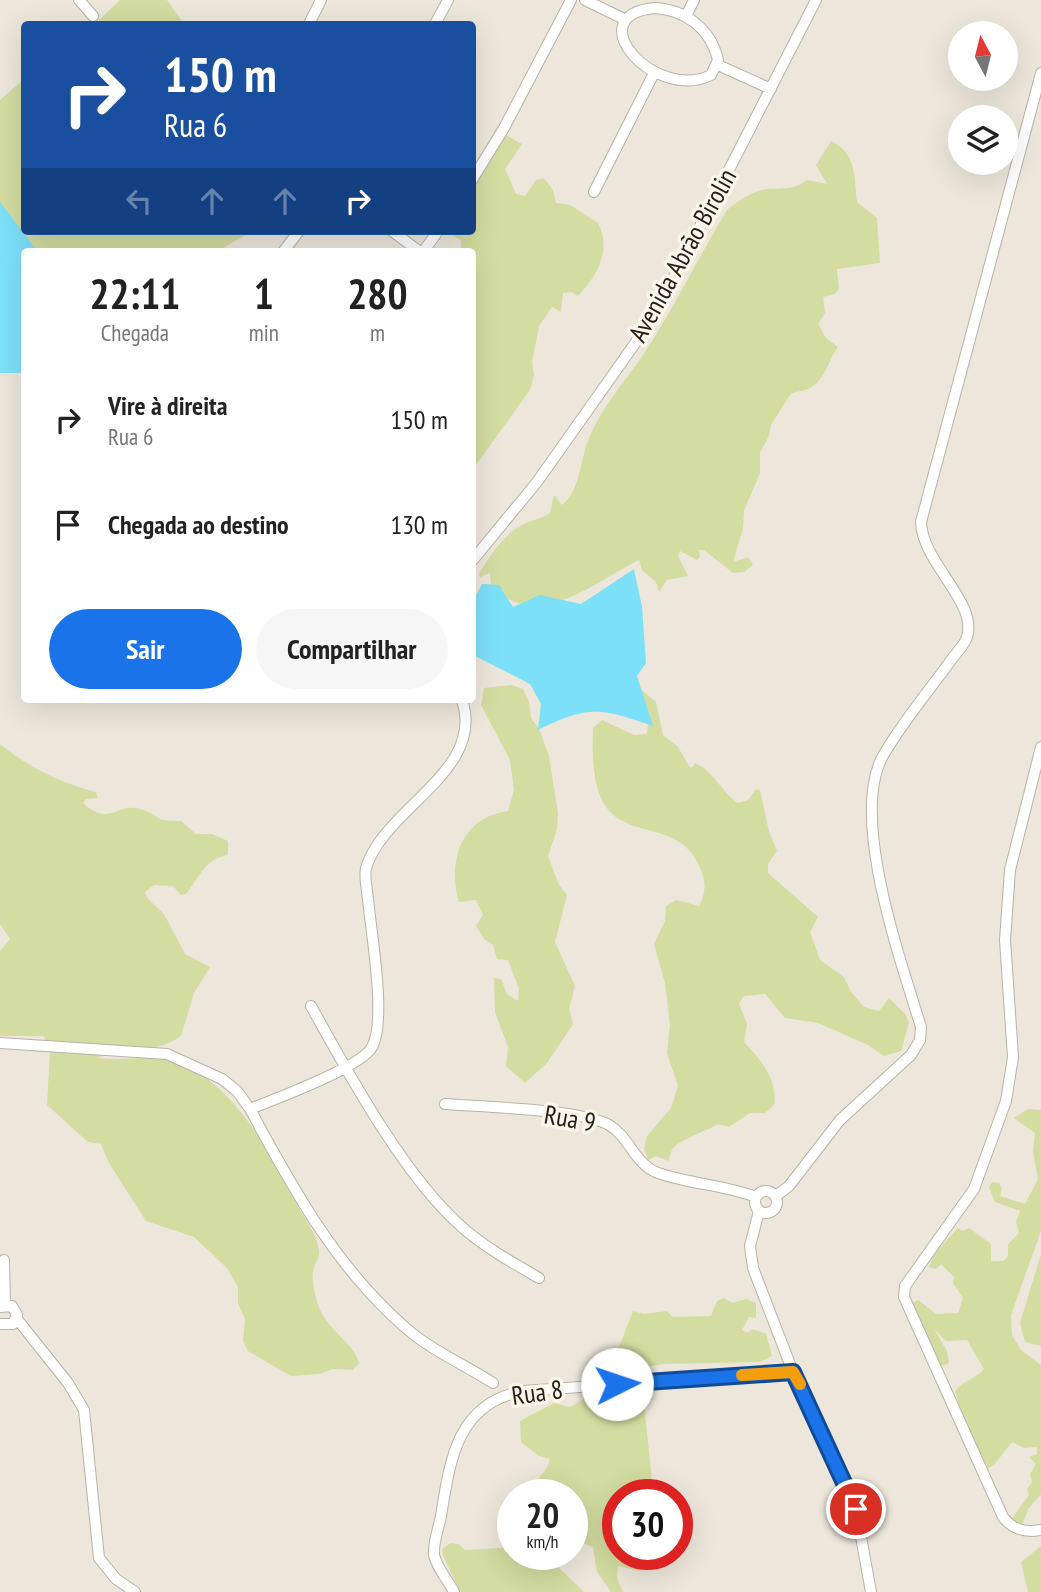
<!DOCTYPE html>
<html lang="pt">
<meta charset="utf-8">
<style>
body{margin:0;font-family:"PT Sans Narrow",sans-serif;background:#f6f6f6;color:#222;height:100vh;display:flex;flex-direction:column;font-size:26px;white-space:nowrap}
*{box-sizing:border-box;margin:0}
p{font-size:23px;color:#767676}
.icon{flex:none;width:38px;height:38px;fill:none;stroke:currentColor;stroke-width:2;stroke-linecap:round;stroke-linejoin:round}
.map{position:relative;flex:1;overflow:hidden}
.details{position:absolute;left:21px;top:248px;width:455px;height:455px;display:flex;flex-direction:column;background:#fff;border-radius:7px;box-shadow:0 7px 28px #0002}
.details>*{flex:none}
.guide{position:absolute;left:21px;top:21px;width:455px;height:214px;border-radius:7px;box-shadow:0 7px 28px #0002;background:#1a4fa0;color:#fff;overflow:hidden}
.needle{width:46px;rotate:353deg}
.tools{position:absolute;left:948px;top:21px;display:grid;gap:14px}
.tools a{display:grid;place-items:center;width:70px;height:70px;border-radius:50%;background:#fff;box-shadow:0 7px 28px #0002;font-size:35px}
.speed{position:absolute;left:497px;top:1479px;display:flex;gap:14px;font-size:35px;font-weight:700;text-align:center}
.speed>*{display:grid;place-content:center;width:91px;height:91px;border-radius:50%;background:#fff;box-shadow:0 7px 28px #0002;line-height:1}
.speed small{font-size:18px;font-weight:400}
.speed .limit{border:10px solid #d22;background:#fff;color:#111}
.pin{position:absolute;display:grid;place-items:center;width:60px;height:60px;color:#fff;margin:-30px;border:4px solid #fff;border-radius:50%;box-shadow:0 2px 7px #0007}
.me{position:absolute;width:77px;margin:-38px;rotate:86deg;stroke-linejoin:round;filter:drop-shadow(0 0 5px #0008)}
.turn{display:flex;align-items:center;gap:24px;height:147px;padding:0 28px;font-size:32px}
.turn .icon{width:91px;height:91px;stroke-width:2.5}
.turn b{display:block;font-size:49px;line-height:60px}
.lanes{display:flex;align-items:center;height:66px;padding:0 28px;background:#0003;justify-content:center;gap:35px;direction:ltr}
.lanes .off{opacity:.35}
.eta{display:flex;justify-content:space-evenly;align-items:center;height:119px;text-align:center}
.eta b{font-size:42px;font-weight:800;line-height:49px}
.button{display:flex;gap:14px;margin-top:auto;padding:14px 28px}
.button a{flex:1;height:80px;border-radius:42px;background:#1a73e8;color:#fff;font-size:28px;font-weight:800;line-height:80px;text-align:center}
.button a+a{background:#f6f6f6;color:#222}
ul{padding:0;list-style:none}
li{display:flex;align-items:center;gap:21px;height:105px;padding:0 28px}
li div{flex:1}
li b{display:block;font-size:26px}
li em{font-style:normal}
.map>svg:first-child{display:block}
</style>
<div class="map">
<svg width="1041" height="1592" viewBox="0 0 1041 1592">
<rect width="100%" height="100%" fill="#ede7db"/>
<path fill="#d3dca1" d="M120,0h47l17,24h-89z
M24,79v152h229l-37,21h-192l-24,-25v-127z
M495,129l27,15 -17,25 11,25 9,2 11,-16 8,-2 9,12 3,13 14,2 28,18c14,27 -1,53 -20,73l-7,-4 -8,1 -2,19 -9,-5 -13,19 -7,36 2,13 -4,15 -57,79 -1,-217h-11v-12l-15,-8 26,-1 1,-47 19,-38z
M831,141c26,12 23,36 26,61l20,16 3,45 -43,6 2,20 -4,5 -12,3 2,16 -7,11 8,14 12,9c-9,12 -13,33 -28,41 -7,4 -13,2 -20,7l-19,30 -2,11 -9,17v20l-16,38 -1,18 -10,33 15,-5 5,8 -9,7 -11,1 -29,-23h-5l1,7 -3,3 -17,-9 -2,5 10,20 -21,4 -8,12 -3,-10 -14,-12 -3,-10c-45,22 -99,72 -148,27l-1,-14 -10,4 -1,-3c10,-18 26,-41 45,-50 9,-5 18,-5 26,-11l4,-18 8,10c18,-14 18,-44 26,-64 12,-32 36,-58 55,-86 31,-47 55,-97 84,-145 11,-9 27,-20 41,-21 16,-1 26,1 39,-9l20,4 -11,-19z
M511,685l12,4 6,13 2,16 8,11 10,27 9,57 -1,16 -9,27 11,29 8,10 -12,47 20,44 -6,23 4,15 -26,39 -22,20 -19,-17 2,-19 -13,-35 -1,-34 7,1 6,15 11,7 1,-12 -11,-29 -11,-1 -4,-14 -9,-6 -8,-13 7,-11 -7,-15 -17,2c-12,-40 2,-85 49,-91l6,-21 -4,-30 -29,-55 3,-17z
M637,686l19,16 7,33 15,12 11,19 3,2 3,-5c19,8 26,29 43,40l10,-3 8,-11 4,1 9,42 8,19 -9,13v9l50,44 -8,15 10,28 24,17 7,15 13,15 15,4 10,-13 17,17 3,8 -8,28 -17,5 -16,-11 -50,-22 -33,-5 -20,-24 -21,2 -5,7 8,21 -3,18c16,17 34,37 30,63l-9,8h-15l-21,14 -11,-3c-11,7 -41,16 -46,26 -2,3 -2,7 -4,11l-12,-5 -8,4 -4,-12 3,-12 24,-28 7,-22 -11,-33 3,-28 -5,-42 -11,-39 11,-23 1,-15 10,-6 23,6c7,-13 7,-23 2,-36 -19,-51 -70,-29 -95,-63 -14,-20 -14,-56 -13,-79l9,-8 32,15 13,-1 2,-22 -14,-19z
M0,744c28,23 61,39 96,48l2,6 -12,1 -3,4c28,25 33,-1 57,6 21,6 13,13 41,12l15,13h16l16,7v14c-24,4 -28,22 -42,39l-5,1 -8,-9 -19,-1 -9,7 3,7 16,15 21,40 25,13 -16,26 -13,43c-30,21 -63,9 -83,22 23,3 52,-3 75,3 56,17 97,89 121,138 8,17 23,33 25,52 1,8 -5,13 -6,20 -1,8 1,20 3,27 7,32 38,43 43,65l-6,7 -20,-1 -14,5 -28,2 -43,-25 -5,-10 2,-22 -7,-16v-16l-11,-19 -33,-31 -48,-16 -37,-58 -8,-19 -13,-2 -41,-37 3,-53 -6,-16h-44v-85l10,-12 -10,-15z
M1028,1109l13,1v121l-30,84 1,20 9,15 20,15v129l-13,15 -5,14 -4,3 -8,-6 18,-25 -2,-6 5,-7 -2,-8 6,-10 -7,-7 8,-3v-7l-13,1 -12,-6 -18,23 -6,3 -25,-51 -8,-25c6,-11 21,-13 29,-23l-17,-29 -21,1 -12,-12 13,22 2,12 -8,3 -30,-62 7,-4 18,14 22,-1 5,-15 -10,-15 1,-6 -13,-13 -5,5 -7,-2 6,-14 23,-25 5,3 6,-3 22,16v17h12l5,-5v-12l11,-11 -3,-11 4,-11 -25,-9 -6,-15 3,-5 7,1 3,5 -2,8 25,8 13,-25 -5,-27 2,-19 -21,-15z
M1041,1254v92l-16,-4 -5,-19z
M724,1298l8,5 14,-4 10,4v15l-7,-1 -7,13 5,3 6,-4 13,5 6,22 -12,6 -96,2 -37,6 -10,-3 -3,-7 19,-49 11,3 23,-3 6,6 38,-1 6,-15z
M621,1387h19l3,7 10,96 -10,3 -28,-2 3,63h30l-1,10 -7,7 -22,-5 -1,12 6,14h-12l-14,-20 -4,-25 -21,-8v-45h-42c3,-16 16,-18 20,-35l-11,-3 -18,-14 -1,-21 34,-18 16,4 20,-12z
M451,1543l7,1 7,6 35,-2 13,-4v10h32l39,38h-124l-18,-39 1,-5z
M1041,1546v46h-13l-7,-30z"/>
<path fill="#7de0f9" d="M0,202l38,50h-14v121h-24z
M634,569l8,38 4,56 -9,13 16,50c-54,-18 -63,-21 -115,4l3,-26 -11,-20 -57,-29v-54l9,-17 17,1 14,22 27,-12 41,9z"/>
<g fill="none" stroke-linecap="round" stroke-linejoin="round">
<g stroke="#b8b3a7" stroke-width="12">
<path id="minor" d="M79,0l14,16
M585,0l39,19
M655,8c31,2 56,21 63,52l-7,15c-56,28 -134,-60 -56,-67z
M686,16l8,-16
M309,24l12,-24
M435,24l13,-24
M718,65l53,24
M472,180l32,-52 67,-128
M594,192l60,-119
M392,231l28,21
M283,252l16,-21
M423,252l15,-21
M472,561l65,-79 116,-164 163,-318
M1041,747l-31,123 -5,70 8,117 -7,44 -32,88 -69,97 -1,11 99,220c10,13 22,16 38,13
M311,1006c37,67 94,172 152,222 23,20 50,35 76,50
M0,1043l167,11 55,25 15,12 13,18c43,80 87,160 157,220 24,21 58,36 86,54
M445,1104c36,3 136,5 164,21 20,11 26,40 49,48 32,11 66,12 98,24
M250,1109c23,-9 112,-42 122,-62 15,-27 -1,-114 -4,-148 -1,-9 -4,-23 -2,-31 18,-60 120,-97 96,-168
M755 1202a11 11 0 1 1 22 0a11 11 0 1 1-22 0Z
M776,1196l13,-10 51,-66 71,-65 9,-15 1,-13c-20,-66 -73,-213 -37,-273 19,-32 43,-61 65,-91 5,-8 16,-18 18,-26 11,-35 -45,-74 -46,-115l120,-449
M759,1211l-9,35 3,22 40,104 63,137 15,83
M4,1260l1,45
M0,1307l12,-1 5,9 -4,9h-13
M17,1319l51,64 16,27 15,148 17,21 19,13
M454,1592c-5,-10 -19,-27 -20,-38 -1,-11 5,-27 7,-38 9,-56 16,-113 82,-125l270,-19"/>
</g>
<use href="#minor" stroke="#fff" stroke-width="10"/>
</g>
<g fill="none" stroke-linecap="round" stroke-linejoin="round">
<g stroke="#114b97" stroke-width="18">
<path id="route" d="M617,1384l176,-12 63,137"/>
</g>
<use href="#route" stroke="#1a73e8" stroke-width="12"/>
<path stroke="#f59e0b" stroke-width="12" d="M742,1375l51,-3 7,12"/>
</g>
<g text-anchor="middle" dominant-baseline="central" stroke-width="7" stroke-linejoin="round" paint-order="stroke">
<g font-size="26" fill="#23211d" stroke="#faf5e8">
<text transform="translate(682 255) rotate(-61)">Avenida Abrão Birolin</text>
<text transform="translate(570 1118) rotate(10)">Rua 9</text>
<text transform="translate(537 1392) rotate(-8)">Rua 8</text>
</g>
</g>
</svg>
<div class="tools">
<a><svg class="needle" viewBox="-14 -14 28 28"><path d="M0-13l5 13h-10z" fill="#e53935"/><path d="M0 13l5-13h-10z" fill="#767676"/></svg></a>
<a><svg class="icon" aria-label="layers" viewBox="0 0 24 24"><path d="M12 4l9 5-9 5-9-5zM3 14l9 5 9-5"/></svg></a>
</div>
<div class="speed"><div>20<small>km/h</small></div><div class="limit">30</div></div>
<div class="pin" style="left:856px;top:1509px;background:#d93025"><svg class="icon" aria-label="arrive" viewBox="0 0 24 24"><path d="M6 21V4h12l-3 4 3 4H6"/></svg></div>
<svg class="me" style="left:617px;top:1384px" viewBox="-20 -20 40 40"><circle r="19" fill="#fff"/><path d="M0-13L10 11 0 6-10 11z" fill="#1a73e8"/></svg>
<div class="guide">
<div class="turn"><svg class="icon" aria-label="right" viewBox="0 0 24 24"><path d="M7 20v-9h11M14 6l5 5-5 5"/></svg><div><b>150 m</b>Rua 6</div></div>
<div class="lanes"><svg class="icon off" aria-label="left" viewBox="0 0 24 24"><path d="M17 20v-9H6M10 6l-5 5 5 5"/></svg><svg class="icon off" aria-label="ahead" viewBox="0 0 24 24"><path d="M12 20V5M6 11l6-6 6 6"/></svg><svg class="icon off" aria-label="ahead" viewBox="0 0 24 24"><path d="M12 20V5M6 11l6-6 6 6"/></svg><svg class="icon" aria-label="right" viewBox="0 0 24 24"><path d="M7 20v-9h11M14 6l5 5-5 5"/></svg></div>
</div>
<section class="details">
<div class="eta">
<div><b>22:11</b><p>Chegada</p></div>
<div><b>1</b><p>min</p></div>
<div><b>280</b><p>m</p></div>
</div>
<ul>
<li><svg class="icon" aria-label="right" viewBox="0 0 24 24"><path d="M7 20v-9h11M14 6l5 5-5 5"/></svg><div><b>Vire à direita</b><p>Rua 6</p></div><em>150 m</em></li>
<li><svg class="icon" aria-label="arrive" viewBox="0 0 24 24"><path d="M6 21V4h12l-3 4 3 4H6"/></svg><div><b>Chegada ao destino</b></div><em>130 m</em></li>
</ul>
<div class="button"><a>Sair</a><a>Compartilhar</a></div>
</section>
</div>
